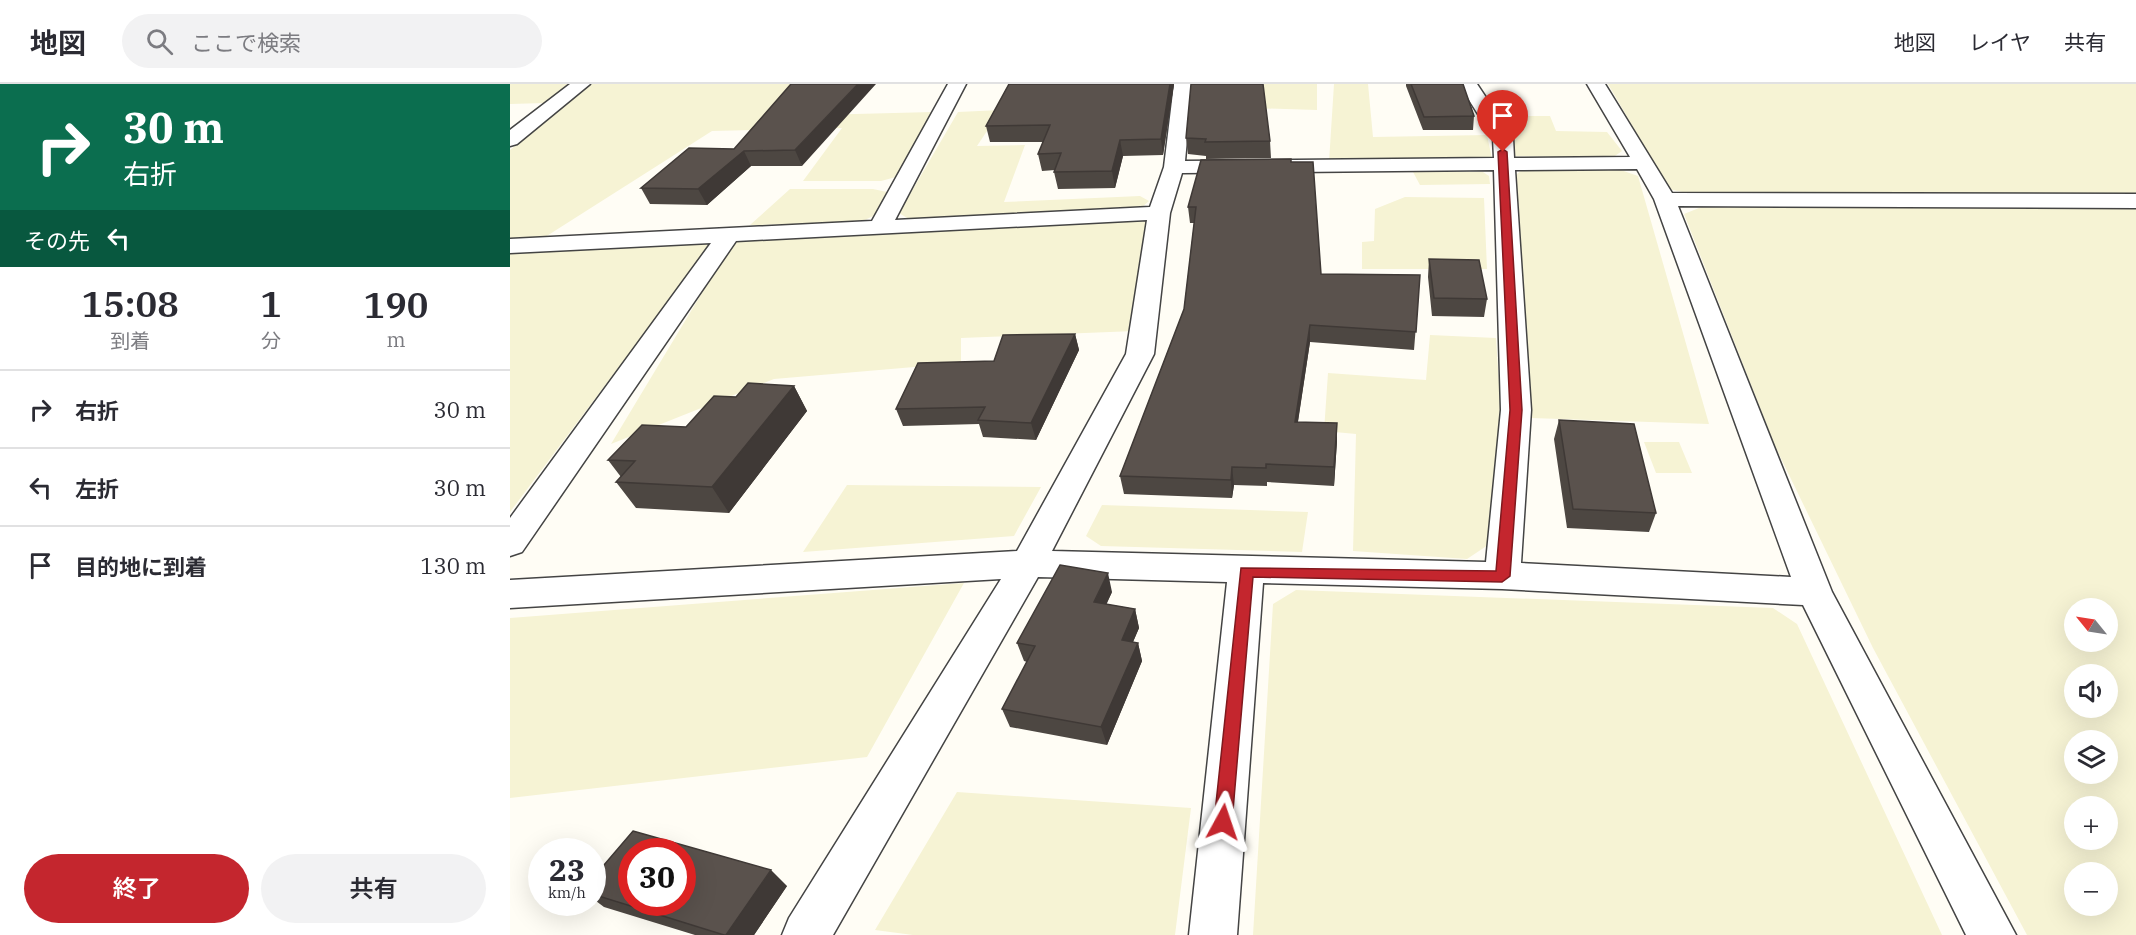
<!DOCTYPE html>
<html lang="ja">
<meta charset="utf-8">
<style>
body{margin:0;font-family:"IBM Plex Serif","Noto Sans JP",serif;background:#f2f2f3;color:#2b2b33;height:100vh;display:flex;flex-direction:column;font-size:22px;white-space:nowrap}
*{box-sizing:border-box;margin:0}
p{font-size:20px;color:#7c7c81}
.icon{flex:none;width:33px;height:33px;fill:none;stroke:currentColor;stroke-width:2;stroke-linecap:round;stroke-linejoin:round}
.map{position:relative;flex:1;overflow:hidden}
.side{display:flex;flex-direction:column;background:#fff;width:510px}
.side>*{flex:none}
.top-card{background:#0b6e4f;color:#fff;overflow:hidden}
.needle{width:39px;rotate:300deg}
.tools{position:absolute;left:1554px;top:514px;display:grid;gap:12px}
.tools a{display:grid;place-items:center;width:54px;height:54px;border-radius:50%;background:#fff;box-shadow:0 6px 24px #0002;font-size:30px}
.speed{position:absolute;left:18px;top:754px;display:flex;gap:12px;font-size:30px;font-weight:700;text-align:center}
.speed>*{display:grid;place-content:center;width:78px;height:78px;border-radius:50%;background:#fff;box-shadow:0 6px 24px #0002;line-height:1}
.speed small{font-size:15px;font-weight:400}
.speed .limit{border:9px solid #d22;background:#fff;color:#111}
.pin{position:absolute;display:grid;place-items:center;width:51px;height:51px;color:#fff;margin:-62px -26px;border-radius:50% 50% 50% 0;rotate:-45deg;box-shadow:0 0 6px #0007}
.pin .icon{rotate:45deg}
.me{position:absolute;width:66px;margin:-33px;rotate:5deg;stroke-linejoin:round;filter:drop-shadow(0 0 4px #0008)}
.turn{display:flex;align-items:center;gap:21px;height:126px;padding:0 24px;font-size:27px}
.turn .icon{width:78px;height:78px;stroke-width:2.5}
.turn b{display:block;font-size:42px;line-height:51px}
.then{display:flex;align-items:center;height:57px;padding:0 24px;background:#0003;gap:12px;font-size:22px}
.eta{display:flex;justify-content:space-evenly;align-items:center;height:102px;text-align:center}
.eta b{font-size:36px;font-weight:600;line-height:42px}
.button{display:flex;gap:12px;margin-top:auto;padding:12px 24px}
.button a{flex:1;height:69px;border-radius:36px;background:#c4262e;color:#fff;font-size:24px;font-weight:600;line-height:69px;text-align:center}
.button a+a{background:#f2f2f3;color:#2b2b33}
ul{padding:0;list-style:none}
li{display:flex;align-items:center;gap:18px;height:78px;padding:0 24px;border-top:2px solid #e1e1e2}
li div{flex:1}
li b{display:block;font-size:22px}
li em{font-style:normal}
header{display:flex;align-items:center;gap:36px;box-sizing:border-box;height:84px;padding:0 30px;background:#fff;border-bottom:2px solid #e1e1e2}
header strong{font-size:28px}
nav{display:flex;gap:33px;margin-inline-start:auto;font-size:21px}
.search{width:420px;height:54px;background:#f2f2f3;display:flex;align-items:center;gap:15px;box-sizing:border-box;padding:0 21px;border-radius:33px;color:#7c7c81;font-size:22px}
main{display:flex;flex:1;min-height:0}
.map>svg:first-child{display:block}
</style>
<header>
<strong>地図</strong>
<div class="search"><svg class="icon" aria-label="search" viewBox="0 0 24 24"><circle cx="10" cy="10" r="6"/><path d="M15 15l6 6"/></svg>ここで検索</div>
<nav><a>地図</a><a>レイヤ</a><a>共有</a></nav>
</header>
<main>
<section class="side">
<div class="top-card">
<div class="turn"><svg class="icon" aria-label="right" viewBox="0 0 24 24"><path d="M7 20v-9h11M14 6l5 5-5 5"/></svg><div><b>30 m</b>右折</div></div>
<div class="then">その先<svg class="icon" aria-label="left" viewBox="0 0 24 24"><path d="M17 20v-9H6M10 6l-5 5 5 5"/></svg></div>
</div>
<div class="eta">
<div><b>15:08</b><p>到着</p></div>
<div><b>1</b><p>分</p></div>
<div><b>190</b><p>m</p></div>
</div>
<ul>
<li><svg class="icon" aria-label="right" viewBox="0 0 24 24"><path d="M7 20v-9h11M14 6l5 5-5 5"/></svg><div><b>右折</b></div><em>30 m</em></li>
<li><svg class="icon" aria-label="left" viewBox="0 0 24 24"><path d="M17 20v-9H6M10 6l-5 5 5 5"/></svg><div><b>左折</b></div><em>30 m</em></li>
<li><svg class="icon" aria-label="arrive" viewBox="0 0 24 24"><path d="M6 21V4h12l-3 4 3 4H6"/></svg><div><b>目的地に到着</b></div><em>130 m</em></li>
</ul>
<div class="button"><a>終了</a><a>共有</a></div>
</section>
<div class="map">
<svg width="1626" height="851" viewBox="0 0 1626 851">
<rect width="100%" height="100%" fill="#fffdf5"/>
<path fill="#f6f3d4" fill-rule="evenodd" d="M0,0h58l-23,19 -35,1z
M82,0h214l-29,32 156,-4 -37,65 -15,4h-78l39,-53 -130,3 -170,108 -32,1v-90z
M740,0h67v26l-68,-2z
M824,0h34l5,53 114,-2 5,24 -163,3z
M1098,0h528v110h-445l-22,-5z
M491,26l-24,36 48,-1 -21,57 136,-6 9,5 -7,6 -9,2 -224,10 -10,-6 59,-101z
M982,32h58l6,15 51,1 15,19 -10,7 -99,-2z
M1105,84l23,8 71,248 -178,-6 -19,-240 10,-8z
M903,88h70l6,4 1,8 -70,1z
M280,105h83l14,3 -12,23 -16,8 -109,2z
M895,113l79,1 3,71h-125v-27l12,-1 1,-32z
M1194,122h432v729h-109l-154,-287 -98,-202 -91,-232zM1564,525h34v33h-34zM1564,591h34v33h-34zM1564,657h34v33h-34zM1564,723h34v33h-34zM1564,789h34v33h-34z
M639,136l-14,111 -174,7v25l-187,16 -163,65 121,-201 12,-4z
M194,157l5,6 -199,265v-262z
M920,251l66,3 6,91 -14,116 -21,14 -114,-8 3,-117 -32,-3 4,-58 98,7z
M1134,358h35l13,31h-36z
M337,401l194,2 -27,49 -211,16z
M592,421l206,7 -6,40 -201,-6 -15,-10z
M454,499l-97,174 -357,41v-180z
M786,506l477,18 24,16 145,311h-689l20,-331z
M447,708l234,16 -16,127h-262l-38,-5z"/>
<g fill="none" stroke-linecap="round" stroke-linejoin="round">
<g stroke="#444" stroke-width="3">
<path id="street" d="M60,0h20l-73,60 -7,2v-16z
M438,0h18l-71,136 255,-13 14,-40 10,-83h18l-7,77 309,-3 -1,-20 -34,-54h18l36,54 1,20 116,-1 -43,-73h18l67,109 464,1v14l-458,-2 154,386 184,343h-50l-163,-330 -301,-16 -239,-6 -26,352h-48l38,-353 -189,-5 -205,358h-51l7,-17 212,-339 -491,29v-28l507,-29 109,-197 21,-134 -411,21 -214,311 -12,4v-38l201,-275 -201,10v-14l362,-18zM1127,85l17,30 137,378 -270,-14 10,-153 -16,-240zM984,86l7,240 -15,152 -434,-11 102,-197 16,-141 12,-40z"/>
</g>
<use href="#street" fill="#fff" fill-rule="evenodd"/>
</g>
<path fill="#4d4742" d="M281,0l11,82h-51l-44,39 -57,-1 -9,-16 93,-39z
M499,0h165l-11,71 -40,1 -8,32 -57,1 -4,-17 1,-2 -13,1 -4,-17 5,-12h-53l-4,-16z
M896,0h57l11,32 -1,14h-50l-17,-44z
M676,54l84,3 1,17 -65,1v-3l-18,-2z
M781,78l30,112 99,1 -6,75 -104,-8 -12,80 39,19 -3,45 -67,-4v4l-33,-1 -2,13 -108,-4 -4,-18 64,-167 10,-86h-4l-2,-16z
M919,175l58,40 -3,18 -52,-1 -4,-39z
M565,250l4,16 -43,90 -53,-3 -4,-13 -76,2 -7,-17 98,-48z
M284,302l13,25 -78,102 -93,-5 -20,-26 5,-5 -13,-17 78,-33 50,-30z
M1049,336l97,93 -7,19 -82,-4 -13,-89z
M602,508l-6,12 29,5 4,19 -6,14 5,1 4,18 -35,84 -97,-18 -8,-18 25,-47 -3,-1 -7,-18z
M82,795l195,7 -33,49h-59l-91,-28 -12,-9z"/>
<path fill="#3f3936" d="M348,0h18l-74,82 -7,-16z
M660,0h4l-11,71 -2,-16z
M610,56l3,16 -8,32 -3,-17z
M234,67l7,15 -44,39 -9,-16z
M800,241v17l-15,98v-18z
M565,250l4,16 -43,90 -5,-17z
M284,302l13,25 -78,102 -17,-26z
M827,339v18l-3,45v-19z
M722,383l2,18 -2,13 -1,-18z
M598,489l4,19 -13,29 -5,-19z
M625,525l4,19 -13,30 -4,-18z
M628,559l4,18 -35,84 -6,-18z
M261,786l16,16 -33,49h-28z"/>
<path fill="#5a524d" stroke="#3f3936" stroke-width="1.5" fill-rule="evenodd" d="M281,0h67l-63,66 -51,1 -46,38 -57,-1 48,-40 45,1z
M499,0h161l-9,55 -41,1 -8,31 -58,1 7,-19 -23,1 12,-29 -64,1z
M681,0h72l7,57 -65,1 1,-3 -20,-1z
M901,0h52l11,32 -50,1z
M781,75v3h22l8,112 99,1 -4,57 -106,-7 -15,97 42,1 -3,44 -68,-3v4l-34,-1 -1,13 -111,-4 64,-167 12,-102h-8l13,-47z
M919,175l50,1 8,39 -53,-1z
M565,250l-44,89 -53,-3 7,-13 -89,2 22,-46 76,-2 9,-26z
M238,299l46,3 -82,101 -96,-5 19,-21 -27,-1 34,-35 44,2 28,-31 22,1z
M1049,336l75,4 22,89 -83,-4z
M550,481l48,8 -14,29 41,7 -13,31 16,3 -37,84 -99,-18 33,-63 -18,-3z
M123,747l138,39 -45,65h-2l-132,-41v-15zM122,768h50v51h-50z"/>
<path fill="#c4262e" stroke="#7f191e" stroke-width="1.5" d="M993,65l4,3 15,258 -12,166 -8,6 -249,-5 -21,245 -2,6 -7,2 -6,-2 -3,-6 27,-254 255,3 14,-161 -12,-258z"/>
</svg>
<div class="tools">
<a><svg class="needle" viewBox="-14 -14 28 28"><path d="M0-13l5 13h-10z" fill="#e53935"/><path d="M0 13l5-13h-10z" fill="#7c7c81"/></svg></a>
<a><svg class="icon" aria-label="sound" viewBox="0 0 24 24"><path d="M4 9h4l5-4v14l-5-4H4zM17 9q2 3 0 6"/></svg></a>
<a><svg class="icon" aria-label="layers" viewBox="0 0 24 24"><path d="M12 4l9 5-9 5-9-5zM3 14l9 5 9-5"/></svg></a>
<a>+</a>
<a>−</a>
</div>
<div class="speed"><div>23<small>km/h</small></div><div class="limit">30</div></div>
<div class="pin" style="left:993px;top:68px;background:#d93025"><svg class="icon" aria-label="arrive" viewBox="0 0 24 24"><path d="M6 21V4h12l-3 4 3 4H6"/></svg></div>
<svg class="me" style="left:713px;top:738px" viewBox="-20 -20 40 40"><path d="M0-17L14 15 0 8-14 15z" fill="#c4262e" stroke="#fff" stroke-width="4"/></svg>
</div>
</main>
